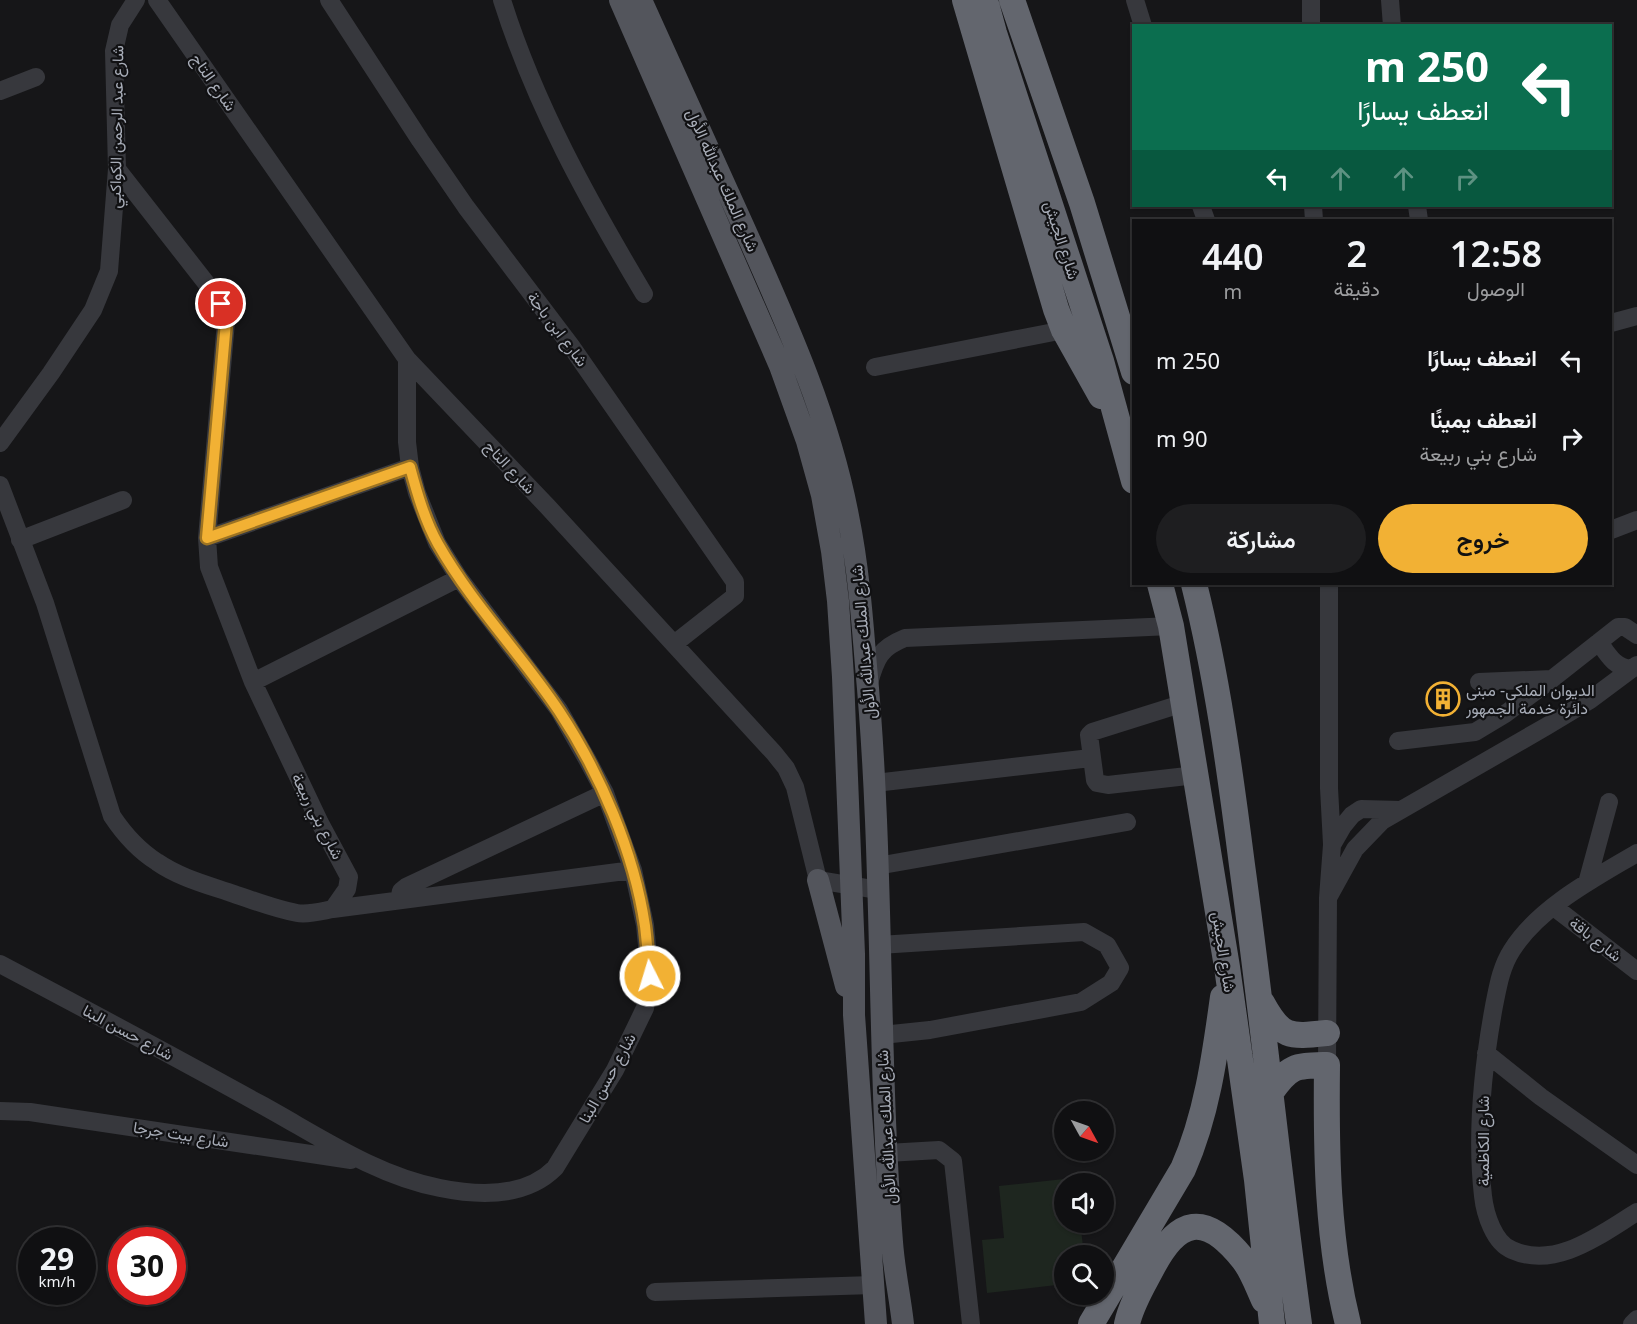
<!DOCTYPE html>
<html lang="ar">
<meta charset="utf-8">
<style>
body{margin:0;font-family:"Noto Sans",Vazirmatn,sans-serif;background:#1e1e20;color:#f1f3f6;direction:rtl;height:100vh;display:flex;flex-direction:column;font-size:22px;white-space:nowrap}
*{box-sizing:border-box;margin:0}
p{font-size:20px;color:#9c9d9f}
.icon{flex:none;width:33px;height:33px;fill:none;stroke:currentColor;stroke-width:2;stroke-linecap:round;stroke-linejoin:round}
.map{position:relative;flex:1;overflow:hidden;direction:ltr}
.panel{position:absolute;left:1132px;top:219px;width:480px;height:366px;display:flex;flex-direction:column;background:#101012;border-radius:0px;box-shadow:0 2px 4px #0004,0 0 0 2px #303032;direction:rtl}
.panel>*{flex:none}
.hud{position:absolute;left:1132px;top:24px;width:480px;height:183px;border-radius:0px;box-shadow:0 2px 4px #0004,0 0 0 2px #303032;direction:rtl;background:#0b6e4f;color:#fff;overflow:hidden}
.needle{width:39px;rotate:130deg}
.fabs{position:absolute;left:1054px;top:1101px;display:grid;gap:12px}
.fabs a{display:grid;place-items:center;width:60px;height:60px;border-radius:50%;background:#101012;box-shadow:0 2px 4px #0004,0 0 0 2px #303032;font-size:30px}
.speed{position:absolute;left:18px;top:1227px;display:flex;gap:12px;font-size:30px;font-weight:700;text-align:center}
.speed>*{display:grid;place-content:center;width:78px;height:78px;border-radius:50%;background:#101012;box-shadow:0 2px 4px #0004,0 0 0 2px #303032;line-height:1}
.speed small{font-size:15px;font-weight:400}
.speed .limit{border:9px solid #d22;background:#fff;color:#111}
.pin{position:absolute;display:grid;place-items:center;width:51px;height:51px;color:#fff;margin:-26px;border:3px solid #fff;border-radius:50%;box-shadow:0 2px 6px #0007}
.me{position:absolute;width:66px;margin:-33px;rotate:355deg;stroke-linejoin:round;filter:drop-shadow(0 0 4px #0008)}
.turn{display:flex;align-items:center;gap:21px;height:126px;padding:0 24px;font-size:27px}
.turn .icon{width:78px;height:78px;stroke-width:2.5}
.turn b{display:block;font-size:42px;line-height:51px}
.lanes{display:flex;align-items:center;height:57px;padding:0 24px;background:#0003;justify-content:center;gap:30px;direction:ltr}
.lanes .off{opacity:.35}
.eta{display:flex;justify-content:space-evenly;align-items:center;height:102px;text-align:center}
.eta b{font-size:36px;font-weight:600;line-height:42px}
.button{display:flex;gap:12px;margin-top:auto;padding:12px 24px}
.button a{flex:1;height:69px;border-radius:36px;background:#f2b134;color:#111;font-size:24px;font-weight:600;line-height:69px;text-align:center}
.button a+a{background:#1e1e20;color:#f1f3f6}
ul{padding:0;list-style:none}
li{display:flex;align-items:center;gap:18px;height:78px;padding:0 24px}
li div{flex:1}
li b{display:block;font-size:22px}
li em{font-style:normal}
.map>svg:first-child{display:block}
</style>
<div class="map">
<svg width="1637" height="1324" viewBox="0 0 1637 1324">
<rect width="100%" height="100%" fill="#161618"/>
<path fill="#1e261f" d="M1101,1175l1,8 -37,1v38h39v-18l2,22 -25,3 3,26 -19,1v28l-78,9 -5,-53 22,-2 -5,-52z"/>
<g fill="none" stroke-linecap="round" stroke-linejoin="round">
<path stroke="#37383d" stroke-width="18" d="M157,0l250,359 141,148 226,246 12,15 9,19 23,93 60,10
M329,0l91,140 46,67 105,139 164,236v14l-61,48
M502,0c33,105 86,200 142,294
M1135,0l8,26
M1311,0v26
M1390,0l2,26
M0,91l36,-14
M1201,206l5,14
M1313,206l1,14
M1417,206l2,14
M1611,323l26,-7
M875,367l189,-37
M0,443l51,-70 42,-63 16,-39 8,-102 -3,-118 6,-26 16,-25
M0,485l45,118 67,213c12,18 26,34 45,46 23,16 51,23 77,32 21,7 41,15 63,19 12,2 25,-2 36,-4l14,-20 2,-12 -29,-54 -67,-141 -44,-115 -2,-29 19,-216 -5,-18 -11,-16 -93,-119
M1611,530l26,-10
M207,538l203,-71
M20,540l103,-40
M1329,584v204l3,56
M1599,642c9,13 16,26 33,27
M253,682l206,-104
M1479,682l73,-3 66,-52h7l12,8
M869,683c7,-25 11,-35 36,-45l266,-12
M1184,703l-92,29 -3,3 6,45 2,3 11,2 88,-10
M1398,741l77,-9 30,-18 47,-35
M875,783l207,-24
M1637,853c-42,25 -98,54 -125,97 -11,17 -14,36 -18,56 -11,60 -18,129 -11,190 2,18 11,47 29,54 44,20 89,-16 125,-38
M877,866l250,-44
M1587,883l22,-81
M1328,898l27,-49 27,-28 165,-95 43,-26 47,-35
M399,900l2,-9 5,-4 199,-94
M1554,907l83,64
M333,909l300,-39
M879,945l205,-13 23,13 13,23 -9,15 -30,19 -151,28 -48,5
M0,964c87,46 173,92 260,140 57,31 114,71 180,84 39,8 85,10 115,-20l60,-98 30,-62 5,-32 -5,-51 -12,-55 -28,-77 -17,-32 -29,-51 -100,-132 -22,-35 -20,-50 -7,-26 -3,-25v-83
M1486,1053l55,44 96,68
M1327,1065l1,-167 4,-53 11,-19 9,-11 9,-6 40,1
M0,1111l30,1 321,48
M887,1153l52,-3 14,11 18,163
M655,1292l218,-7
M1632,1324l5,-5"/>
<path stroke="#53555c" stroke-width="22" d="M620,0l160,366 27,75 15,54 10,56 6,50 5,76 11,277v61l22,309
M641,0c35,77 70,155 105,232 41,92 83,184 102,284 10,49 14,100 18,150 18,191 11,384 26,576 2,28 8,55 11,82
M818,880l28,106"/>
<path stroke="#63666e" stroke-width="26" d="M965,0l91,309 8,21 37,66
M985,0l9,33 107,328 33,120
M1012,0l70,203 52,169
M1160,584l11,42 56,341 30,213 15,144
M1194,584c23,92 36,187 48,281 21,153 36,306 57,459
M1262,1003c19,35 27,34 65,30
M1271,1092c19,-27 24,-26 56,-27 -1,86 0,175 21,259
M1091,1324l92,-155c24,-54 32,-114 40,-172
M1127,1324c4,-19 15,-37 24,-54 27,-53 54,-58 92,-11 9,11 15,28 21,41"/>
</g>
<g fill="none" stroke-linecap="round" stroke-linejoin="round">
<g stroke="#9d7322" stroke-width="15">
<path id="route" d="M221,304l5,18 -19,216 203,-71c7,26 15,54 28,77 34,60 83,110 121,167 41,62 75,141 86,215 2,16 3,33 5,50"/>
</g>
<use href="#route" stroke="#f2b134" stroke-width="10"/>
</g>
<defs>
<g id="building-ring" transform="scale(1.725)"><circle r="9.5" fill="#111113" stroke="#f2b134" stroke-width="1.5"/><path d="M-4-6H4V6H1V3H-1V6H-4ZM-2.5-4.3h1.7v1.8h-1.7ZM.8-4.3h1.7v1.8H.8ZM-2.5-1h1.7V.8h-1.7ZM.8-1h1.7V.8H.8Z" fill="#f2b134"/></g>
</defs>
<g fill-rule="evenodd">
<use href="#building-ring" x="1443" y="699"/>
</g>
<g text-anchor="middle" dominant-baseline="central" stroke-width="4.5" stroke-linejoin="round" paint-order="stroke">
<g font-size="16" fill="#a8adb8" stroke="#111113">
<text transform="translate(214 82) rotate(55)">شارع التاج</text>
<text transform="translate(116 127) rotate(-89)">شارع عبد الرحمن الكواكبي</text>
<text transform="translate(723 180) rotate(66)">شارع الملك عبدالله الأول</text>
<text transform="translate(1062 240) rotate(72)">شارع الجيش</text>
<text transform="translate(558 329) rotate(53)">شارع ابن باجة</text>
<text transform="translate(510 467) rotate(47)">شارع التاج</text>
<text transform="translate(863 642) rotate(-95)">شارع الملك عبدالله الأول</text>
<text transform="translate(318 816) rotate(63)">شارع بني ربيعة</text>
<text transform="translate(1596 939) rotate(38)">شارع باقة</text>
<text transform="translate(1224 952) rotate(81)">شارع الجيش</text>
<text transform="translate(128 1032) rotate(28)">شارع حسن البنا</text>
<text transform="translate(607 1078) rotate(-61)">شارع حسن البنا</text>
<text transform="translate(886 1127) rotate(-93)">شارع الملك عبدالله الأول</text>
<text transform="translate(181 1134) rotate(9)">شارع بيت جرجا</text>
<text transform="translate(1483 1141) rotate(-90)">شارع الكاظمية</text>
</g>
<g font-size="16" fill="#a8adb8" stroke="#111113" text-anchor="start">
<text x="1466" y="690">الديوان الملكي- مبنى<tspan x="1466" dy="18">دائرة خدمة الجمهور</tspan></text>
</g>
</g>
</svg>
<div class="fabs">
<a><svg class="needle" viewBox="-14 -14 28 28"><path d="M0-13l5 13h-10z" fill="#e53935"/><path d="M0 13l5-13h-10z" fill="#9c9d9f"/></svg></a>
<a><svg class="icon" aria-label="sound" viewBox="0 0 24 24"><path d="M4 9h4l5-4v14l-5-4H4zM17 9q2 3 0 6"/></svg></a>
<a><svg class="icon" aria-label="search" viewBox="0 0 24 24"><circle cx="10" cy="10" r="6"/><path d="M15 15l6 6"/></svg></a>
</div>
<div class="speed"><div>29<small>km/h</small></div><div class="limit">30</div></div>
<div class="pin" style="left:221px;top:304px;background:#d93025"><svg class="icon" aria-label="arrive" viewBox="0 0 24 24"><path d="M6 21V4h12l-3 4 3 4H6"/></svg></div>
<svg class="me" style="left:650px;top:976px" viewBox="-20 -20 40 40"><circle r="17" fill="#f2b134" stroke="#fff" stroke-width="3"/><path d="M0-11L8 9 0 5-8 9z" fill="#fff"/></svg>
<div class="hud">
<div class="turn"><svg class="icon" aria-label="left" viewBox="0 0 24 24"><path d="M17 20v-9H6M10 6l-5 5 5 5"/></svg><div><b>250 m</b>انعطف يسارًا</div></div>
<div class="lanes"><svg class="icon" aria-label="left" viewBox="0 0 24 24"><path d="M17 20v-9H6M10 6l-5 5 5 5"/></svg><svg class="icon off" aria-label="ahead" viewBox="0 0 24 24"><path d="M12 20V5M6 11l6-6 6 6"/></svg><svg class="icon off" aria-label="ahead" viewBox="0 0 24 24"><path d="M12 20V5M6 11l6-6 6 6"/></svg><svg class="icon off" aria-label="right" viewBox="0 0 24 24"><path d="M7 20v-9h11M14 6l5 5-5 5"/></svg></div>
</div>
<section class="panel">
<div class="eta">
<div><b>12:58</b><p>الوصول</p></div>
<div><b>2</b><p>دقيقة</p></div>
<div><b>440</b><p>m</p></div>
</div>
<ul>
<li><svg class="icon" aria-label="left" viewBox="0 0 24 24"><path d="M17 20v-9H6M10 6l-5 5 5 5"/></svg><div><b>انعطف يسارًا</b></div><em>250 m</em></li>
<li><svg class="icon" aria-label="right" viewBox="0 0 24 24"><path d="M7 20v-9h11M14 6l5 5-5 5"/></svg><div><b>انعطف يمينًا</b><p>شارع بني ربيعة</p></div><em>90 m</em></li>
</ul>
<div class="button"><a>خروج</a><a>مشاركة</a></div>
</section>
</div>
